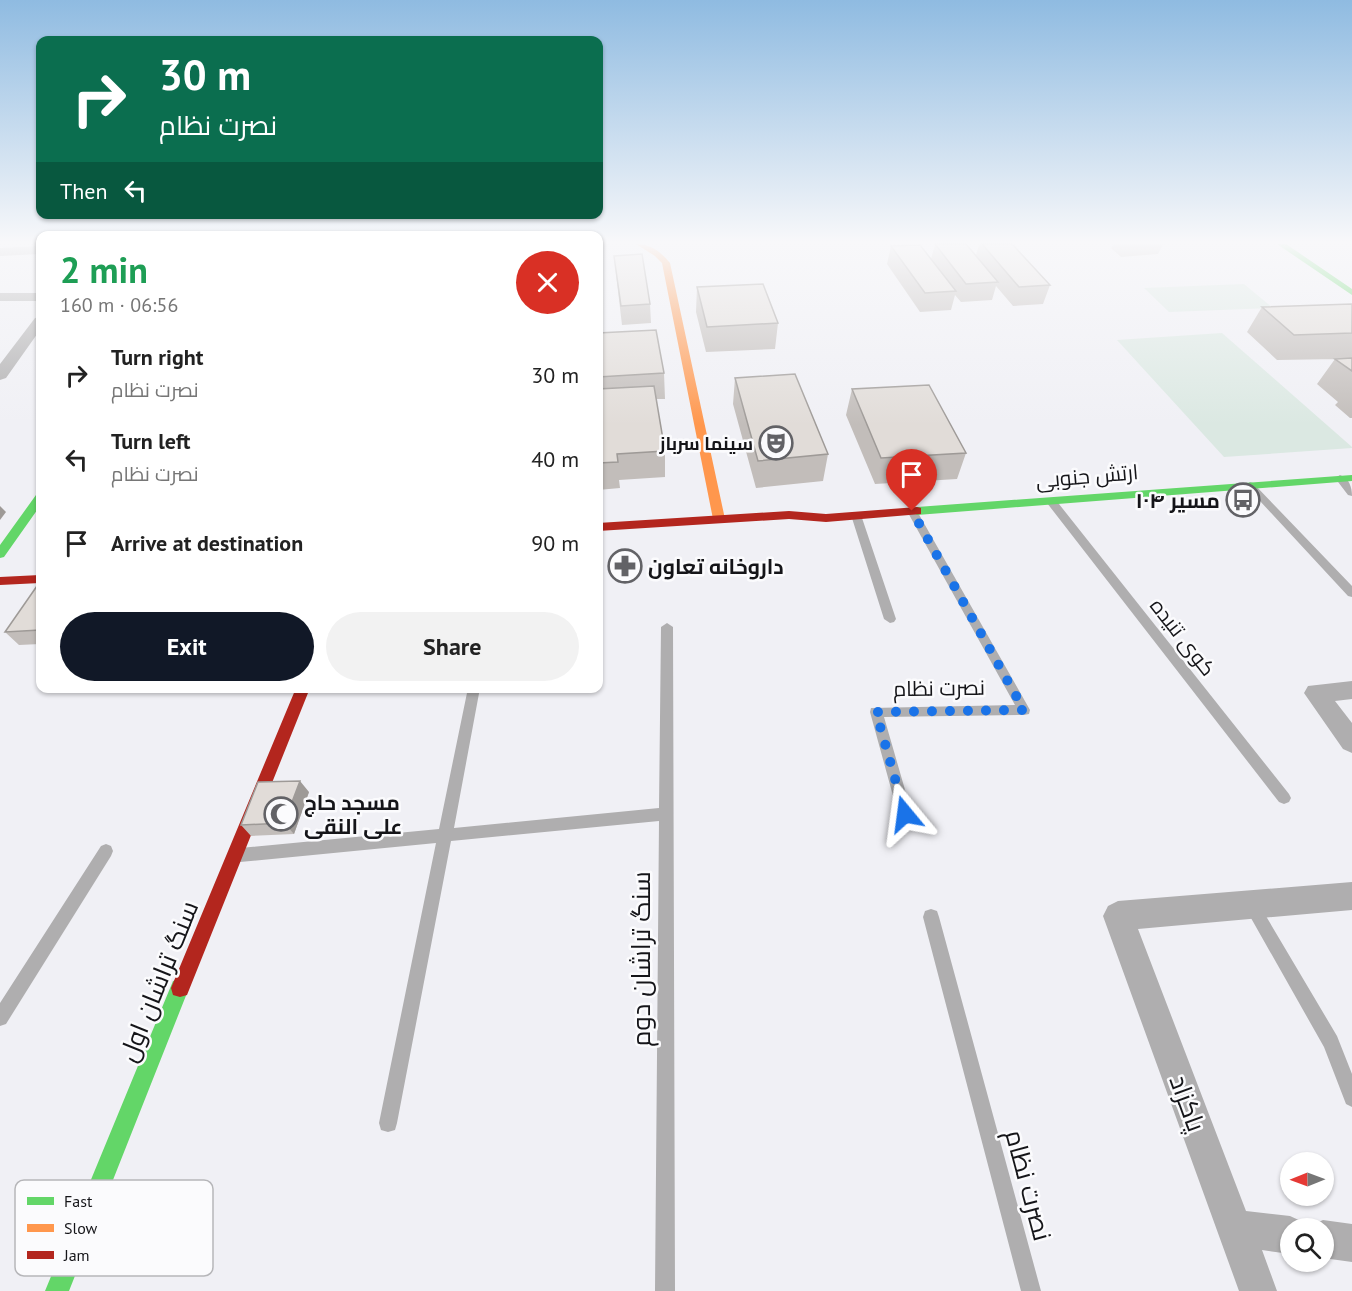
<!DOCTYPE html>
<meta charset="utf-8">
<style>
body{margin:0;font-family:"PT Sans",Cairo,sans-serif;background:#f2f2f2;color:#222;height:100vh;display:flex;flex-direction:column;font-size:22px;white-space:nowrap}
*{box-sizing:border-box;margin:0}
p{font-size:20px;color:#767676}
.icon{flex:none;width:33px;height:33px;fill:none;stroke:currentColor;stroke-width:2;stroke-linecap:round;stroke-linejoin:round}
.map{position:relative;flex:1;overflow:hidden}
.side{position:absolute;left:36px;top:231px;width:567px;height:462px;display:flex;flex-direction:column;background:#fff;border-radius:12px;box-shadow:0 2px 4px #0004}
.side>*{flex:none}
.top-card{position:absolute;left:36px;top:36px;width:567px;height:183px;border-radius:12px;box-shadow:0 2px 4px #0004;background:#0b6e4f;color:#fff;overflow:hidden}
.needle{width:39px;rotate:269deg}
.controls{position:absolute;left:1280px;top:1152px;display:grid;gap:12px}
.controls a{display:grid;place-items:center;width:54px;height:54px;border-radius:50%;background:#fff;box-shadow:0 2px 4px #0004;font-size:30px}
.pin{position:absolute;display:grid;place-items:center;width:51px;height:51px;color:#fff;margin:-62px -26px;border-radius:50% 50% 50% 0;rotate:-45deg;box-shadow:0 0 6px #0007}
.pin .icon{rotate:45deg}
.me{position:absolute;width:66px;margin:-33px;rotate:344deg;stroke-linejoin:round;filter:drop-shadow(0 0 4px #0008)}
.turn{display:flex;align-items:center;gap:21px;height:126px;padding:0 24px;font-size:27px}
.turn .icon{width:78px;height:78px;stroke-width:2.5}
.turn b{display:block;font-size:42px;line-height:51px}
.then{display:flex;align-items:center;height:57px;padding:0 24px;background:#0003;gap:12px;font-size:22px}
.round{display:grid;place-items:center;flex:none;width:63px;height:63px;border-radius:32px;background:#f2f2f2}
.summary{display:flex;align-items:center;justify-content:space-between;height:102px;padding:0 24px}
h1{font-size:36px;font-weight:700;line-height:45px;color:#1e9e55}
.cta{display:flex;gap:12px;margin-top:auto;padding:12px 24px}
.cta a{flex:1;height:69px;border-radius:36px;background:#111827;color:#fff;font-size:24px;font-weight:700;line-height:69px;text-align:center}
.cta a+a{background:#f2f2f2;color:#222}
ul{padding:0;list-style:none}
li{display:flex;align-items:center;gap:18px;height:84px;padding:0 24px}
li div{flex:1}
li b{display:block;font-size:22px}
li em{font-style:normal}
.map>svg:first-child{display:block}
</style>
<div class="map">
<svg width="1352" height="1291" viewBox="0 0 1352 1291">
<rect width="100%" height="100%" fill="#f0f0f5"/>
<path fill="#dbe8e2" d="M1244,284l29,24 -104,4 -25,-24z
M1222,333l130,114v1l-128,9 -107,-117z"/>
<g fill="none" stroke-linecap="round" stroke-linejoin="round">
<path fill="#afaeaf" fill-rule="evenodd" d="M1340,475c9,3 12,12 12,21l-4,-1 -13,-17z
M1250,482l3,1 99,103v11l-4,-1 -101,-109 -2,-2z
M1051,498l4,1 234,295 2,4 -2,4 -5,2 -5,-2 -232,-299v-4z
M912,508l5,3 113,199 -1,4 -5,1 -140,2 28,97 -2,5 -5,1 -5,-1 -2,-5 -28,-102 1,-4 144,-3 -108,-194z
M856,512l5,3 35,104 -2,3 -4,1 -6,-4 -33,-104z
M667,623l6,4 2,664h-20l4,-470 -208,20 -54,282 -2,7 -7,2 -7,-2 -2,-7 57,-280 -196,19 -5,-2 -2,-5 2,-5 5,-2 199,-19 29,-141h12l-26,140 205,-20 2,-181z
M106,844l5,2 2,5 -2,5 -105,168 -6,2v-23l101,-157z
M1252,898l5,3 80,135 15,38v33l-6,-3 -22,-57 -77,-136 -3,-5 3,-5z
M931,909l6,2 2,6 102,374h-20l-98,-374 2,-6z"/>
<path fill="#afaeaf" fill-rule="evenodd" d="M40,246v8l-40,2v-8z
M0,293h40v8h-40z
M40,317v13l-34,48 -6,2v-16l35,-46z
M1352,681v18l-17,2 17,22v30l-9,-4 -39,-56 4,-7z
M1352,882v28l-214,19 108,282 44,5 13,6 3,6h-16v26l-28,-4 15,41h-38l-136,-375 5,-10 10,-5z
M1323,1220l29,4v38l-29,-4v-30h-14l1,-2z"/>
<path fill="#63d668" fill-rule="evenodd" d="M1277,244h9l66,45v6z
M1352,475v6l-435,34 -6,-4 6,-4z
M36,495h4v11l-36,51 -4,1v-13z
M180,979l7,2 2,7 -120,303h-24l128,-310z"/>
<path fill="#ff974d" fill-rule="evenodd" d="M636,244c15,0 25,8 34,19l55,256 -2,3 -4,1 -6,-4 -51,-256 -7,-7z"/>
<path fill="#b3261e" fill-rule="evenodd" d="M917,507l4,1v6l-95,8 -37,-3 -191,12v-8l191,-12 37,3z
M40,575v8l-40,2v-8z
M296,688h14l-123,307 -7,2 -7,-2 -2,-7z"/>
</g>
<path fill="#c2bdba" d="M935,244l41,11 3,-11h33l38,41 -7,19 -30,2 -17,-20 -4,14 -31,2 -6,-7 -4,15 -31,2 -33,-48 4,-18 40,13z
M1112,244h51l-5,10 -37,3 -10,-9 2,-3z
M614,256l36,48 1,19 -29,2 -6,-51z
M697,287l81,36 -3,26 -69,3 -10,-40z
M1352,304v114h-2l-15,-13 3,-3 -21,-18 18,-25h2l-60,1 -30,-28 15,-25z
M598,333l66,40 1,26h-9l9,52v26l-46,3 1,8 -22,2z
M735,378l93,76 -5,27 -67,7 -23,-84z
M852,389l114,64 -9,26 -82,5 -29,-69z
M40,585v59l-21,1 -14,-13z
M309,792l-15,42 -43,2 -10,-11z"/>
<path fill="#9e9a97" d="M0,506l6,6 -6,8z
M300,781l9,11 -15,42 -10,-11z"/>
<path fill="#e1dcd8" stroke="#9e9a97" stroke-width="1.5" d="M935,244h31l32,38 -32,2z
M982,244h30l38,41 -31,2z
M920,245l36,46 -31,2 -34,-47z
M642,254l8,50 -29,2 -7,-50z
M763,284l15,39 -71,4 -10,-40z
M1352,304v29l-58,2 -32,-28z
M656,330l8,43 -66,4v-44z
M1352,358v13l-17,-12z
M795,374l33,80 -70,7 -23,-83z
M929,385l37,68 -85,5 -29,-69z
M654,386l11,65 -48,3 1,8 -20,1v-74z
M40,585v45l-35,2 32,-46z
M300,781l-16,42 -43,2 17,-43z"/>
<linearGradient id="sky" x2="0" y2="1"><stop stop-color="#8fbbe1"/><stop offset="0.57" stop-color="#f8f8fa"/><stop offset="1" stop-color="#f8f8fa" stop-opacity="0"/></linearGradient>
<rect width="1352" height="425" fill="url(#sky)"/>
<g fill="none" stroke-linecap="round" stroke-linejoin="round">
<path stroke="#1a73e8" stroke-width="10" stroke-dasharray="0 18" d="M905,814l-29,-102 148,-2 -112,-199"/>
</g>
<defs>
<g id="theatre-ring" transform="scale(1.725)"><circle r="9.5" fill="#fbfbfd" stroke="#626266" stroke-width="1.5"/><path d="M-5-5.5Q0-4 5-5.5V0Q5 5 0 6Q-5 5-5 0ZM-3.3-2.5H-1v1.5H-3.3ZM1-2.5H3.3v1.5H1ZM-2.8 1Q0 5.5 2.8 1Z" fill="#626266"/></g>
<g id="bus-ring" transform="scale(1.725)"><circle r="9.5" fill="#fbfbfd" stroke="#626266" stroke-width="1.5"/><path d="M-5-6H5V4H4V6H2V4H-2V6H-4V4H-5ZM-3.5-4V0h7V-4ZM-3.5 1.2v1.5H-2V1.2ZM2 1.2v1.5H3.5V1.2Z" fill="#626266"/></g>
<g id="pharmacy-ring" transform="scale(1.725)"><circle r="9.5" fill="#fbfbfd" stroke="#626266" stroke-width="1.5"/><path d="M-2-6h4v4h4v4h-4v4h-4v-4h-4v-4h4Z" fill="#626266"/></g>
<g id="mosque-ring" transform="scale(1.725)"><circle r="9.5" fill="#fbfbfd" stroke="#626266" stroke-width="1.5"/><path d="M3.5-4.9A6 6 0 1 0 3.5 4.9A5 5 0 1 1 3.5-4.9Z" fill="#626266"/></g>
</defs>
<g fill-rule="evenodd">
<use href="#theatre-ring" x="776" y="443"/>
<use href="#bus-ring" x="1243" y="500"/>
<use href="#pharmacy-ring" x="625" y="566"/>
<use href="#mosque-ring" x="281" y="814"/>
</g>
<g text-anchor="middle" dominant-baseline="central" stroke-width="5" stroke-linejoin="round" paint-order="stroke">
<g font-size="18" font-weight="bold" fill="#151519" stroke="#fbfbfd" text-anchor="end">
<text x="753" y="443">سینما سرباز</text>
</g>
<g font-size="21" fill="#151519" stroke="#fbfbfd">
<text transform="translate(1087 476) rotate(-5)">ارتش جنوبی</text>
<text transform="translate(1183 637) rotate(52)">کوی تنیده</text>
<text transform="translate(939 688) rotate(-1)">نصرت نظام</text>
</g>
<g font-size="21" font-weight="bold" fill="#151519" stroke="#fbfbfd" text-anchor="start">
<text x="1220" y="500" text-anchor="end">مسیر ۱۰۴</text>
<text x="648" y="566">داروخانه تعاون</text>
<text x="304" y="802">مسجد حاج<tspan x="304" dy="24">علی النقی</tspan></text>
</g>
<g font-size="26" fill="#151519" stroke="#fbfbfd">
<text transform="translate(640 959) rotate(-90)">سنگ تراشان دوم</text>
<text transform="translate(158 981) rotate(-68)">سنگ تراشان اول</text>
<text transform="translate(1188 1103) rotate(70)">پاکزاد</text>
<text transform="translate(1029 1185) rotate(75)">نصرت نظام</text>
</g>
</g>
<rect x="15" y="1180" width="198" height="96" rx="9" fill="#fbfbfd" stroke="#b6b6b9" stroke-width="1.5"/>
<rect x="27" y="1197" width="27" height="8" fill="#63d668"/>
<rect x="27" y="1224" width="27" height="8" fill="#ff974d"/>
<rect x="27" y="1251" width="27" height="8" fill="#b3261e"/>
<g font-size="16" fill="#151519">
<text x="64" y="1207">Fast</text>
<text x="64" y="1234">Slow</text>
<text x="64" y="1261">Jam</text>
</g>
</svg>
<div class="controls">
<a><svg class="needle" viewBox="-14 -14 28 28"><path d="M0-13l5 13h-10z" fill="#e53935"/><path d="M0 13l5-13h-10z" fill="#767676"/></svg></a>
<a><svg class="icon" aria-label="search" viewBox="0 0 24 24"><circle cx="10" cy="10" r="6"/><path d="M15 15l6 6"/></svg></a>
</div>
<div class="pin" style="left:912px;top:511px;background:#d93025"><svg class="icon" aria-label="arrive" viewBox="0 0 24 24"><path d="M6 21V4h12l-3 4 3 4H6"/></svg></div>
<svg class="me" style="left:905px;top:814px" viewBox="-20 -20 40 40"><path d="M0-17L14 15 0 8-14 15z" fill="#1a73e8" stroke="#fff" stroke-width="4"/></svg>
<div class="top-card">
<div class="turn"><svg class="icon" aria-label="right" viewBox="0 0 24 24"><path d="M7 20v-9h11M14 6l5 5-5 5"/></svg><div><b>30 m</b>نصرت نظام</div></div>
<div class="then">Then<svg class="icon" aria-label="left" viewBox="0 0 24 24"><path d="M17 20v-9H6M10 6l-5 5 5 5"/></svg></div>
</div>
<section class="side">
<div class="summary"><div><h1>2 min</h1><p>160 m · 06:56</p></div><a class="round" style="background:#d93025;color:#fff"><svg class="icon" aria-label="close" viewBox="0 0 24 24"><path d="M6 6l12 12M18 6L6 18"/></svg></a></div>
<ul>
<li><svg class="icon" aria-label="right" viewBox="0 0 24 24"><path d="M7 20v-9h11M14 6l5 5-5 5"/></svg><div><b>Turn right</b><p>نصرت نظام</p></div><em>30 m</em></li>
<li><svg class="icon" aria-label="left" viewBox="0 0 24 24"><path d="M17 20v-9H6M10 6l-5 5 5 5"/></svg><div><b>Turn left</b><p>نصرت نظام</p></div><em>40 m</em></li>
<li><svg class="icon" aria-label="arrive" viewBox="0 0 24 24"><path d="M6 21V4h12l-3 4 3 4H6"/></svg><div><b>Arrive at destination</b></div><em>90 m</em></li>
</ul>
<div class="cta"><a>Exit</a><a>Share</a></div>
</section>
</div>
